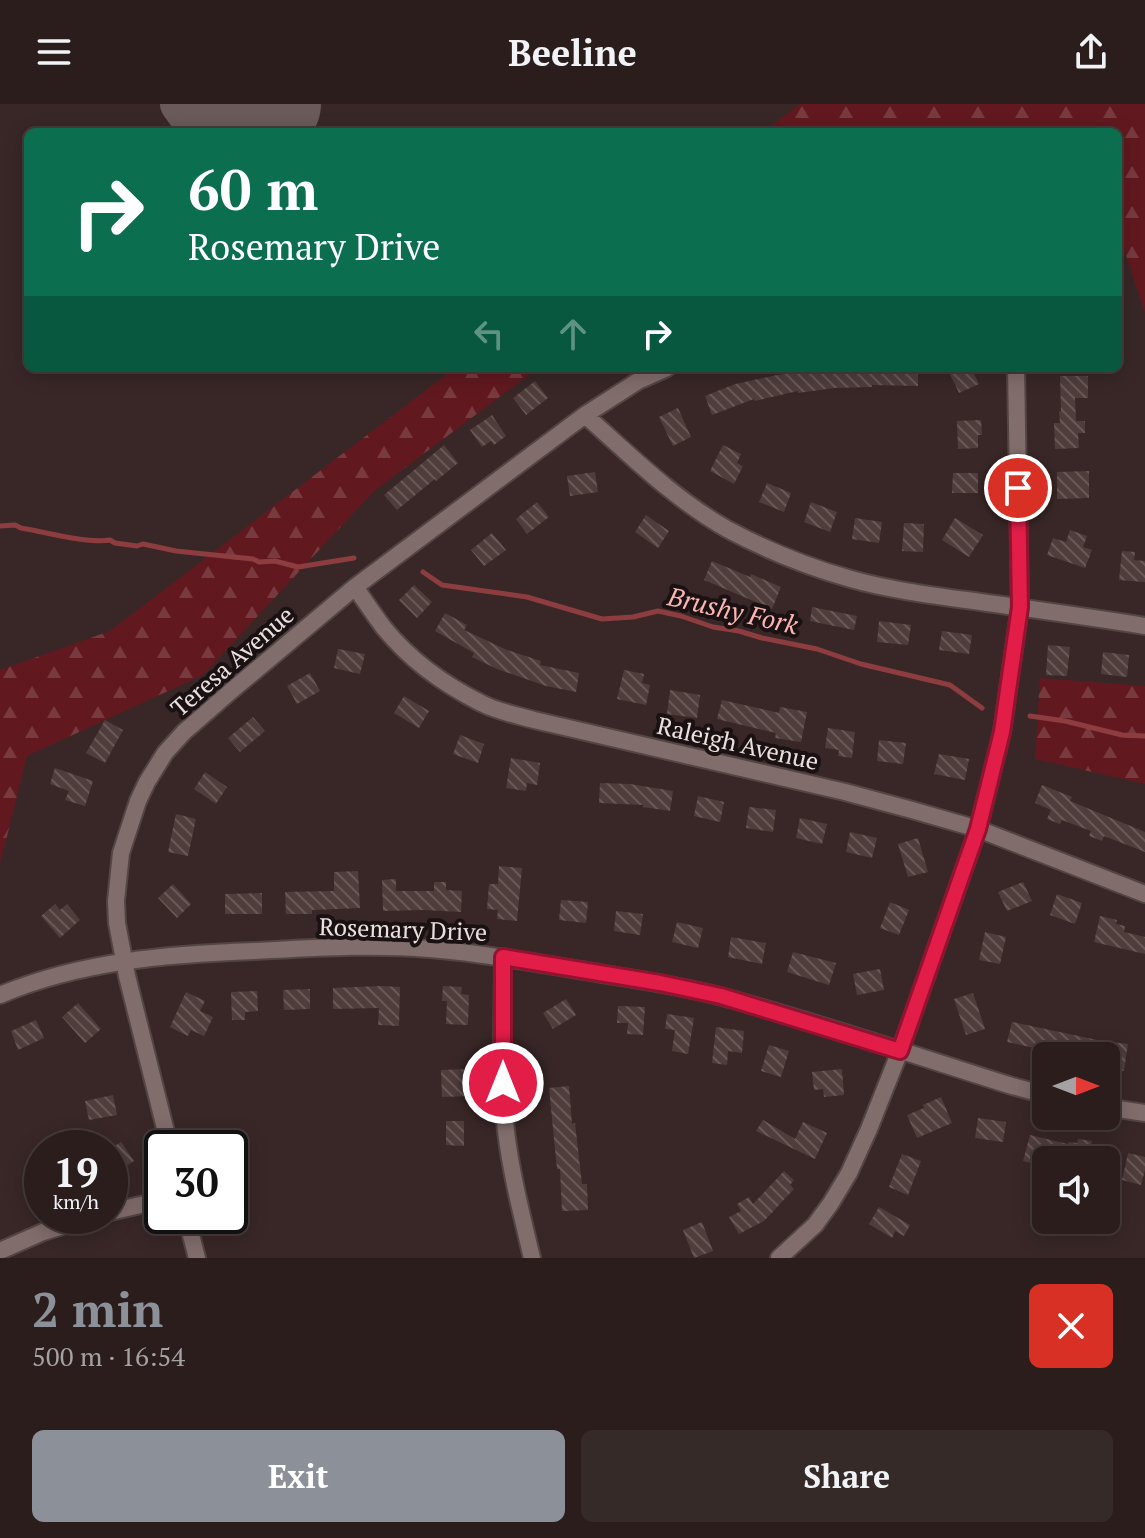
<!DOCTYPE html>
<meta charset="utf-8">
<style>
body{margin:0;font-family:"PT Serif",serif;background:#362a29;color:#f1f3f6;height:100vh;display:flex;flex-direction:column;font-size:30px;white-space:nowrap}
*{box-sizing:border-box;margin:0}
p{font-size:26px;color:#a5a2a3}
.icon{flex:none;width:44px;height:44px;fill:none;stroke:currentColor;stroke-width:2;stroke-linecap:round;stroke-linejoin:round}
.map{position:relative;height:1154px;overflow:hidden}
.drawer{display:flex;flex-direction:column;background:#2a1d1c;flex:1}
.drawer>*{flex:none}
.banner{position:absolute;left:24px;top:24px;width:1098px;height:244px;border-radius:12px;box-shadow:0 4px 20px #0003,0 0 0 2px #463b3b;background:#0b6e4f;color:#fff;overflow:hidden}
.needle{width:52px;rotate:90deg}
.buttons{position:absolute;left:1032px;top:938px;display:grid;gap:16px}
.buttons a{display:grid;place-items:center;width:88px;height:88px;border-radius:12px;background:#2a1d1c;box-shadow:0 4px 20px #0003,0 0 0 2px #463b3b;font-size:40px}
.speed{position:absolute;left:24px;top:1026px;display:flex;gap:16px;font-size:40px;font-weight:700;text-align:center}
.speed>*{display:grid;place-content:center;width:104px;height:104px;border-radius:50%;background:#2a1d1c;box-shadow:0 4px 20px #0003,0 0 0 2px #463b3b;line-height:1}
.speed small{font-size:20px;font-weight:400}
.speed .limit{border:4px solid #111;border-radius:12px;background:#fff;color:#111}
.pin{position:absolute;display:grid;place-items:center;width:68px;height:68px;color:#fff;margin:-34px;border:4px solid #fff;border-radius:50%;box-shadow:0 2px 8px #0007}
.me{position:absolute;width:88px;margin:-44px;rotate:0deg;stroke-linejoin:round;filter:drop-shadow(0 0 6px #0008)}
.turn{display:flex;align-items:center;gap:28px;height:168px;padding:0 32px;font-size:36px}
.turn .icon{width:104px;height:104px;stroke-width:2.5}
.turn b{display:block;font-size:56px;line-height:68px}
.lanes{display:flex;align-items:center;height:76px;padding:0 32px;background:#0003;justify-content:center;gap:40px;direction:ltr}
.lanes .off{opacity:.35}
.round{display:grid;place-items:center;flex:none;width:84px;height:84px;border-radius:12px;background:#362a29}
.overview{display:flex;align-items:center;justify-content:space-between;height:136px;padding:0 32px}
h1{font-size:48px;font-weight:800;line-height:60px;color:#8c9099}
.action{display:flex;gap:16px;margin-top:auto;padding:16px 32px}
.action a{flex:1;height:92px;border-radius:12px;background:#8c9099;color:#fff;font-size:32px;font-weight:800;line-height:92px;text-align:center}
.action a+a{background:#362a29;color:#f1f3f6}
header{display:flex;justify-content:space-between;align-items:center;height:104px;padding:0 32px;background:#2a1d1c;font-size:36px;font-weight:800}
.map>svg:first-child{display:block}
</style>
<header><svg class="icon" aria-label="menu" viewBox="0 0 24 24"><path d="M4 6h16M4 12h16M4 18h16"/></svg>Beeline<svg class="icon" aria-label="share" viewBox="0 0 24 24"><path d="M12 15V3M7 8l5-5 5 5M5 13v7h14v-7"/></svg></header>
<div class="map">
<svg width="1145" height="1154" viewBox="0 0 1145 1154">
<defs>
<pattern id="forest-firs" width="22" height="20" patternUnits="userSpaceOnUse" patternTransform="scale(2)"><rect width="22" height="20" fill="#61191f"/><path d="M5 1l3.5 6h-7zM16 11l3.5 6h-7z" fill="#783a3f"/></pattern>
<pattern id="building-back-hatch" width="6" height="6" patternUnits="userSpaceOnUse" patternTransform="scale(2)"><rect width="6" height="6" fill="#4f3d3c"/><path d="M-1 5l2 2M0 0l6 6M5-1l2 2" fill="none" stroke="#685958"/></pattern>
</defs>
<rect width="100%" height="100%" fill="#382726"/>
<path fill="url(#forest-firs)" d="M800,0h345v209l-27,-82v-99h-355z
M455,264h83l-164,123 -171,184 -176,81 -27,108v-194l110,-39z
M1040,574l105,8v98l-110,-25z"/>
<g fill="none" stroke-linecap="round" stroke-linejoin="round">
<path stroke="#8d3d40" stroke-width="5" d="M0,422l15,-1 6,3c24,4 66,16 89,12l5,3 22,3 6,-2 33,7 77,8 6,3 16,-1 23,6 56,-9
M423,468l19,13 85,12 75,22 31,-2 25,-6 23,5 32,11 26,4 23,7 55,11 44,15 89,21 32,23
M1030,612l35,5 57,14 23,1"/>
<path stroke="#6a5a5a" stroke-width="40" d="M180,0l20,28"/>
<path stroke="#6a5a5a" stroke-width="102" d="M230,28l40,-28"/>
</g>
<path fill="url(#building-back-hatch)" d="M828,264h90v18l-46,-1v2l-38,1 -36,5v-2l-43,10 -1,-2 -42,16 -7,-19 30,-12 42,-9z
M947,264h24l8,16 -20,9z
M1060,272h28v22h-13l1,23h9v12h-7l1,15 -24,1 -1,-26h6l-1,-12h2z
M535,277l13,17 -22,17 -13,-17z
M678,304l13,29 -18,9 -14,-29z
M492,311l14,21 -12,9 -3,-4 -9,6 -12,-17z
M981,316l1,15h-4v13l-20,1 -1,-28z
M444,341l14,18 -22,18 -1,-2 -38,31 -13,-15z
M723,341l18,9 -4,9 6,3 -9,18 -24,-13z
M1089,367v27l-32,1v-27z
M595,368l3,20 -28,4 -3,-20z
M953,369h25v20h-26z
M767,379l24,10 -7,19 -25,-10z
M537,398l12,15 -22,17 -11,-15z
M811,398l26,10 -7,20 -26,-10z
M646,411l23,16 -11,17 -23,-16z
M855,414l27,4 -3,21 -27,-4z
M955,414l28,17 -14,22 -27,-17z
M904,419l20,1 -1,28 -21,-1z
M1070,426l17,6 -4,11 9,3 -7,18 -38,-13 6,-17 13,4z
M492,429l14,17 -22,16 -13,-16z
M1122,447l13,1 -1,8 11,1v21l-26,-2z
M712,457l38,16 1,-3 30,13 -9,22 -68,-29z
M414,481l18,17 -15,16 -18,-18z
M812,503l45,9 -3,14 -44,-9z
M445,509l22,12 -3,5 43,20 34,11 -1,4 39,8 -3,19 -30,-6 -49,-17 -25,-12 2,-4 -39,-22z
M879,517l32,4 -3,20 -31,-3z
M942,527l30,4 -3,19 -30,-4z
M1048,541l22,2 -3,29 -21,-1z
M338,545l27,5 -5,20 -26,-6z
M1103,548l26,3 -2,22 -26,-3z
M624,566l20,4 -2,9 8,2 -4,20 -29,-6z
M310,569l10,18 -23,13 -10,-18z
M670,586l30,5 -3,23 -30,-4z
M404,592l25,15 -10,17 -25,-15z
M722,596l57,13 1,-6 27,5 -6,30 -26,-4 1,-5 -59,-14z
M253,613l12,14 -25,21 -12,-14z
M105,616l18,10 -18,33 -19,-10z
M828,624l27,4 -3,26 -14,-2 1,-6 -14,-2z
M460,631l24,9 -6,19 -25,-9z
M879,636l27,3 -3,21 -26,-3z
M939,650l30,5 -4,21 -31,-6z
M511,654l29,5 -3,22 -10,-2 -1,8 -20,-3z
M55,664l38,13 -8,25 -20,-6 4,-9 -19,-7z
M205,668l22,15 -11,17 -22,-15z
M600,679l30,1 43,7 -3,20 -27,-4 1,-2 -45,-2z
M1042,681l30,12 -2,4 75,31v20l-41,-16 -2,5 -13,-5 2,-5 -29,-11 -2,4 -13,-5 4,-9 -16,-7z
M698,692l26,6 -4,20 -26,-6z
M749,703l27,3 -3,22 -27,-4z
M176,710l20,5 -8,37 -20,-4z
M800,714l27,6 -5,20 -26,-6z
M850,728l27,6 -5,20 -26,-6z
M918,734l10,34 -20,5 -10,-33z
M499,762l23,2 -5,53 -20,-2 1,-9 -11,-1 2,-25h9z
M358,767l2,37 -48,2v4h-26l-1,-22 49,-1v-19z
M396,775v12h38v-9h12v8l16,1 -1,21 -38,-2 -40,1 -1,-31z
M1023,778l9,19 -25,10 -9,-19z
M173,780l18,20 -14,14 -19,-20z
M262,789v21h-37v-20z
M1057,790l25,9 -7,21 -25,-9z
M561,796l27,2 -2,21 -27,-3z
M890,798l19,8 -10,25 -19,-7z
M55,800l5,6 7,-6 13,16 -20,18 -19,-22z
M616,807l27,3 -3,21 -26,-4z
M1100,812l17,4 -1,4 9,2 -1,6 21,5v17l-51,-12z
M677,818l26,6 -5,20 -26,-6z
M985,828l21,5 -6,27 -21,-4z
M731,833l35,6 -4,21 -34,-7z
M793,848l43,11 -7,22 -42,-13z
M880,865l4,21 -27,5 -4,-21z
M380,882l20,1 -1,39 -21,-1 1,-17 -46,1v-21z
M443,882l19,1 -1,7 8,1 -1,30 -22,-1 1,-23h-5z
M310,885v20l-26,1 -1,-20z
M257,887l1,20 -13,1v8h-13l-1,-28z
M186,888l19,9 -5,10 13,6 -9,19 -13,-6 -3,6 -18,-9z
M973,889l12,36 -19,6 -12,-36z
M566,895l10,16 -23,14 -10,-16z
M78,899l23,26 -16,14 -23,-26z
M618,902l27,1 -2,28 -16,-1 1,-11h-11z
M667,910l27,4 -6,36 -16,-3 3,-21 -10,-1z
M36,916l8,18 -26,12 -7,-19z
M1012,918l90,19 26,3 -4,27 -16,-2 1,-7 -3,-1v-5h-34l-65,-14z
M716,923l28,4 -2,22 -14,-2 -1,14 -15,-2z
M769,941l20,6 -8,26 -20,-6z
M469,965l1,27 -28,1 -1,-27z
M842,965l2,26 -20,2 -1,-8 -9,1 -2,-18z
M569,982l3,38 3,-1 7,61h5l1,26 -26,1 -2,-42h-3l-8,-81z
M113,991l4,20 -28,5 -4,-19z
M941,993l11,26 -35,15 -10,-23 17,-7 -1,-3z
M978,1014l28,4 -3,20 -28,-4z
M763,1016l32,19 8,-17 24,11 -12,26 -59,-28z
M446,1017h18v25l-18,-1z
M1030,1031l38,9v-2l9,1 1,-4 14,2 -1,5 11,2 -2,12h-55l-1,6 -21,-5z
M121,1038l13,19 -24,15v-27z
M1128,1049l17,4v13l-4,15 -19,-5z
M902,1050l19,7 -13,34 -19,-8z
M42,1057v41h-4l-10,-37z
M784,1067l10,9 -4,5 4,4 -30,32 -25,13 -10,-17 12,-6 -4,-7 12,-7 4,7z
M879,1103l31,18 -6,11 -9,-5 -3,7 -23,-14z
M702,1118l11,29 -19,7 -11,-28z"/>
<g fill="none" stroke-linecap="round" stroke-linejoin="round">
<g stroke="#544545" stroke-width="20">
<path id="minor" d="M585,311c45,40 89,84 142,114 39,21 81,38 124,50 46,13 96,18 144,25 50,7 100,14 150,22
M355,483c10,14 19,28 29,41 26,32 61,57 97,75 17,9 36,12 53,17l311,72 67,18 66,19 167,65
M503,853c0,58 -3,116 3,174 5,42 16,85 26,127
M0,891c81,-34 169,-41 255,-44 58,-3 117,-7 175,-2 53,4 105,14 156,22 46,8 92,14 137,26 97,26 193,59 289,89l34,9
M1106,1003l39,6
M170,1044l-43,-172 -10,-53 -1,-22 5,-48 17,-52 9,-19 18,-29 19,-21 47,-41 124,-104 230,-172 53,-34 29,-13
M110,1108l52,-12
M186,1112l11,42
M0,1147l43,-19 52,-16
M779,1154l36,-33 16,-22 18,-30 20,-44 31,-78 78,-222 24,-97 18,-125 -4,-239"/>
</g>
<use href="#minor" stroke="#816d6c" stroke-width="16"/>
</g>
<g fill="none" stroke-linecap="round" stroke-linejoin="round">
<g stroke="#92132f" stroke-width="20">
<path id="route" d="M503,979v-126l157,26 61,13 179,55 78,-222 24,-97 18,-125 -2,-119"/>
</g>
<use href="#route" stroke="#e11d48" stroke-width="14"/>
</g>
<g text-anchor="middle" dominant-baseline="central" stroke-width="8" stroke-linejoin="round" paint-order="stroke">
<g font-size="24" fill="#ebdfdf" stroke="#1a1212">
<text transform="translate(232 557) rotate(-41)">Teresa Avenue</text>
<text transform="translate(738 639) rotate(13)">Raleigh Avenue</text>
<text transform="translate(403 825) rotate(2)">Rosemary Drive</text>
</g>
<g font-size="26" font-style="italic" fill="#fcb5b4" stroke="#1a1212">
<text transform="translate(733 506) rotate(13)">Brushy Fork</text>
</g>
</g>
</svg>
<div class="buttons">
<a><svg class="needle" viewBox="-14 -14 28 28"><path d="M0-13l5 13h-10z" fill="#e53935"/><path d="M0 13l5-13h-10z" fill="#a5a2a3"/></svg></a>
<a><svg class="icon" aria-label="sound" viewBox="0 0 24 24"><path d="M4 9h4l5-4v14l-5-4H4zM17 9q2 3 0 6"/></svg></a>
</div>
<div class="speed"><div>19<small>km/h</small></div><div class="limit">30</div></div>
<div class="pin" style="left:1018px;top:384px;background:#d93025"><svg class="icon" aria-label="arrive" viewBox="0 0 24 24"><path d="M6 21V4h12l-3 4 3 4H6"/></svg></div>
<svg class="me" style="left:503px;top:979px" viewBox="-20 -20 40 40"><circle r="17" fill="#e11d48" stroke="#fff" stroke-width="3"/><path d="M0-11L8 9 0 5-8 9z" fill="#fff"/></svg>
<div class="banner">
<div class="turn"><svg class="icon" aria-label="right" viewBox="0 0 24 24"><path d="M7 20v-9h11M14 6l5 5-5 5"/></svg><div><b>60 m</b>Rosemary Drive</div></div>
<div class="lanes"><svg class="icon off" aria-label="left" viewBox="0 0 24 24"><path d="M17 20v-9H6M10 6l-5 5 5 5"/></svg><svg class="icon off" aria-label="ahead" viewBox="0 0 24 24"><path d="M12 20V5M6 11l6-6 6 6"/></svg><svg class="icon" aria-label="right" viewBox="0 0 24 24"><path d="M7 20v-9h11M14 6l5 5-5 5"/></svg></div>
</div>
</div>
<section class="drawer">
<div class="overview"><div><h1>2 min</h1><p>500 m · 16:54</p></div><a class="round" style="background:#d93025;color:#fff"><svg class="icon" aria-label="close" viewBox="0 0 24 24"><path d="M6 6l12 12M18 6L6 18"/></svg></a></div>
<div class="action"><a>Exit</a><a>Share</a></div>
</section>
